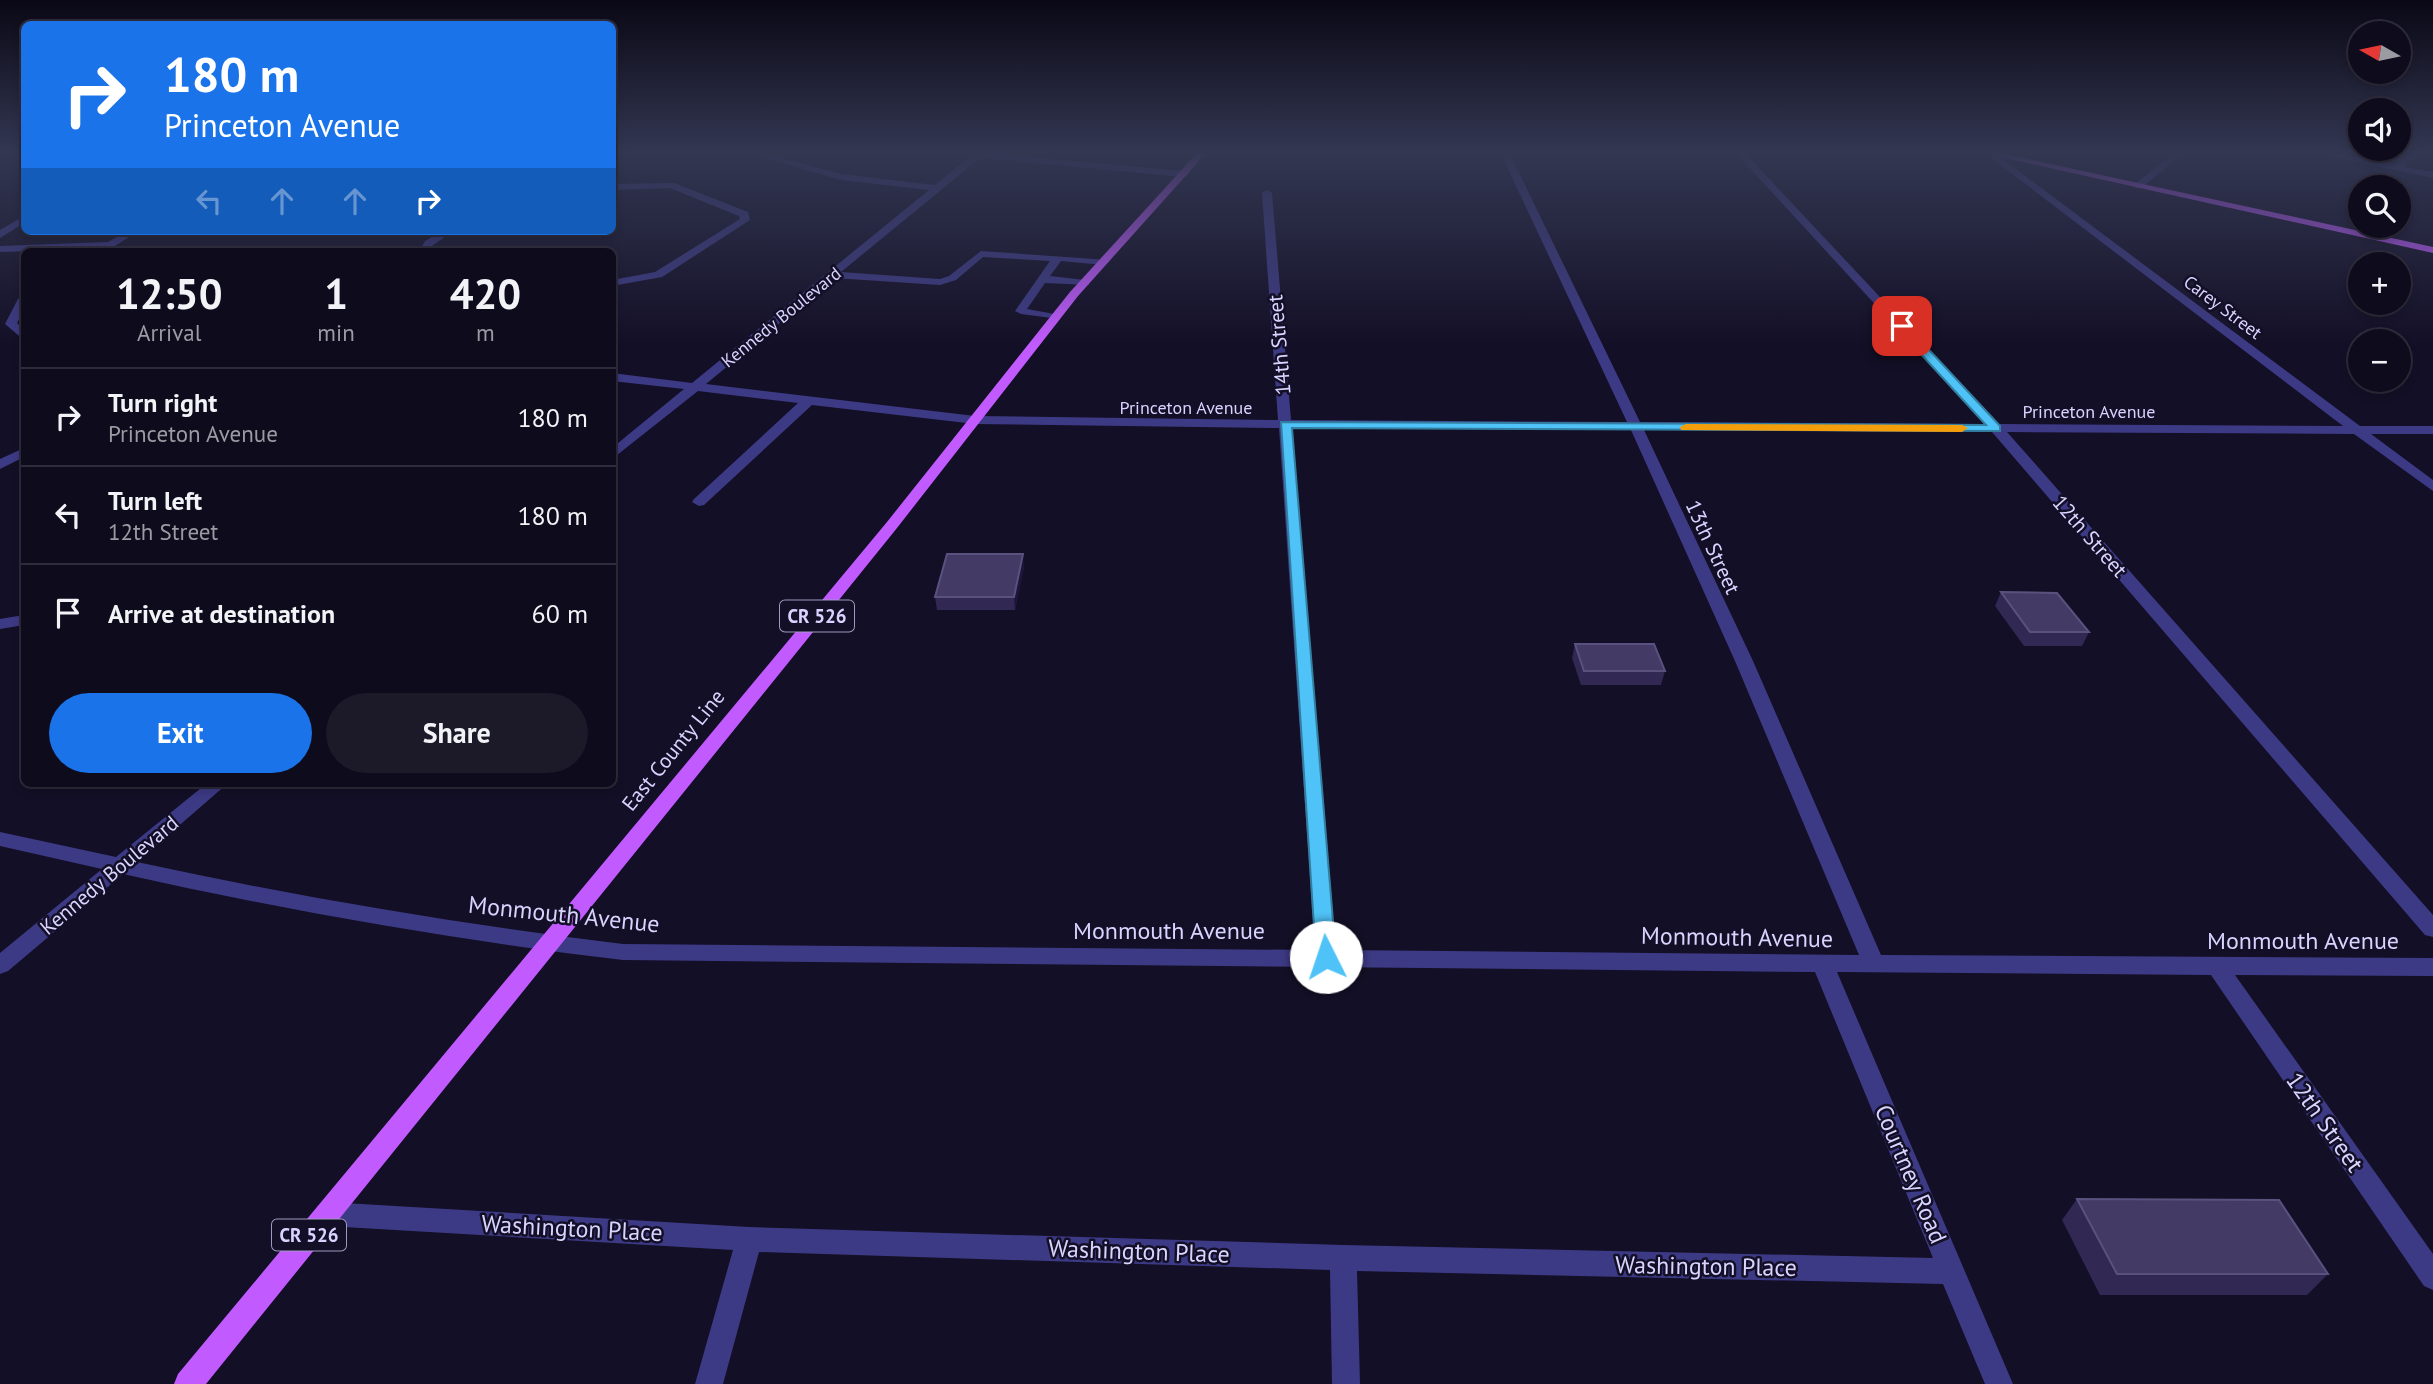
<!DOCTYPE html>
<meta charset="utf-8">
<style>
body{margin:0;font-family:"PT Sans",sans-serif;background:#1c1929;color:#f1f3f6;height:100vh;display:flex;flex-direction:column;font-size:26px;white-space:nowrap}
*{box-sizing:border-box;margin:0}
p{font-size:23px;color:#9b9ba3}
.icon{flex:none;width:38px;height:38px;fill:none;stroke:currentColor;stroke-width:2;stroke-linecap:round;stroke-linejoin:round}
.map{position:relative;flex:1;overflow:hidden}
.drawer{position:absolute;left:21px;top:248px;width:595px;height:539px;display:flex;flex-direction:column;background:#0e0b1c;border-radius:10px;box-shadow:0 4px 10px #0003,0 0 0 2px #2e2b3b}
.drawer>*{flex:none}
.guide{position:absolute;left:21px;top:21px;width:595px;height:214px;border-radius:10px;box-shadow:0 4px 10px #0003,0 0 0 2px #2e2b3b;background:#1a73e8;color:#fff;overflow:hidden}
.needle{width:46px;rotate:279deg}
.fabs{position:absolute;left:2348px;top:21px;display:grid;gap:14px}
.fabs a{display:grid;place-items:center;width:63px;height:63px;border-radius:50%;background:#0e0b1c;box-shadow:0 4px 10px #0003,0 0 0 2px #2e2b3b;font-size:35px}
.pin{position:absolute;display:grid;place-items:center;width:60px;height:60px;color:#fff;margin:-30px;border-radius:14px;box-shadow:0 4px 10px #0006}
.me{position:absolute;width:77px;margin:-38px;rotate:356deg;stroke-linejoin:round;filter:drop-shadow(0 0 5px #0008)}
.turn{display:flex;align-items:center;gap:24px;height:147px;padding:0 28px;font-size:32px}
.turn .icon{width:91px;height:91px;stroke-width:2.5}
.turn b{display:block;font-size:49px;line-height:60px}
.lanes{display:flex;align-items:center;height:66px;padding:0 28px;background:#0003;justify-content:center;gap:35px;direction:ltr}
.lanes .off{opacity:.35}
.eta{display:flex;justify-content:space-evenly;align-items:center;height:119px;text-align:center}
.eta b{font-size:42px;font-weight:700;line-height:49px}
.primary-button{display:flex;gap:14px;margin-top:auto;padding:14px 28px}
.primary-button a{flex:1;height:80px;border-radius:42px;background:#1a73e8;color:#fff;font-size:28px;font-weight:700;line-height:80px;text-align:center}
.primary-button a+a{background:#1c1929;color:#f1f3f6}
ul{padding:0;list-style:none}
li{display:flex;align-items:center;gap:21px;height:98px;padding:0 28px;border-top:2px solid #2e2b3b}
li div{flex:1}
li b{display:block;font-size:26px}
li em{font-style:normal}
.map>svg:first-child{display:block}
</style>
<div class="map">
<svg width="2433" height="1384" viewBox="0 0 2433 1384">
<rect width="100%" height="100%" fill="#130f26"/>
<g fill="none" stroke-linecap="round" stroke-linejoin="round">
<path fill="#3d3a85" fill-rule="evenodd" d="M745,152h15l81,22 94,11 40,-33 209,19 5,3 -5,3 -204,-19 -139,114 99,7 9,-3 32,-25 127,9 1,2 -5,3 -43,-4 -11,15 35,4 4,1v4l-44,-2 -18,26 33,6v4l-39,-5 -6,-3 35,-50 -67,-4 -27,23 -16,5 -106,-7 -128,106 269,32 303,4 -16,-227 5,-3 5,3 19,227 336,2 -127,-270h9l131,270 345,2 -250,-272h9l255,272 344,2 -353,-269 -1,-2 4,-3 367,274h73v8h-62l62,46v11l-79,-57 -347,-2 426,483v22l-8,-2 -433,-503 -348,-2 109,231 128,294 552,3v18l-198,-1 198,279v36l-9,-4 -213,-311 -374,-3 176,412h-28l-42,-100 -586,-13 3,113h-28l-2,-114 -571,-18 -36,132h-28l38,-134 -406,-24 -9,-4 -4,-8 4,-8 9,-4 422,25 594,18 590,13 -118,-286 -1192,-12c-168,-20 -335,-49 -500,-86l-115,97 -8,3v-21l102,-84 -102,-23v-14l116,25 90,-73h21l-90,78c161,35 323,62 486,82l692,6 -36,-522 -304,-4 -163,-19 -108,100 -5,1 -7,-4 2,-3 104,-96 -100,-12 -86,68v-11l72,-59 -72,-8v-8l80,10 237,-193 -88,-10zM1292,428l339,2 104,231 124,294 -523,-5z
M2175,152h10l-44,36h-6v-4z
M2309,152h19l68,13 3,-6 8,-3 2,-4h9l-4,8 -8,3 -2,4 29,5v6z
M674,183l74,29 2,8 -88,57 -50,9v-6l43,-8 85,-53 -1,-3 -69,-28 -58,2v-6z
M24,216v7l-24,15v-8z
M127,231h12l-34,21h-8v-3l-97,3v-6l108,-4z
M442,231h12l-21,14 -4,7h-10l6,-11z
M24,296v13l-7,14 7,7v10l-19,-16 13,-25z
M24,448v9l-24,12v-10z
M24,615v10l-24,4v-10z"/>
<path fill="#c25bff" fill-rule="evenodd" d="M1198,152h9l-129,144 -181,232 -691,856h-32l4,-10 709,-852 183,-230z
M1978,152h17l438,95v6z"/>
</g>
<path fill="#312854" d="M1024,567l-9,43h-78l-2,-13z
M2001,592l88,40 -7,14h-58l-29,-40z
M1575,644l90,27 -4,14h-80l-9,-27z
M2077,1199l251,75 -21,21h-207l-38,-75z"/>
<path fill="#1d163a" d="M1023,554l1,13 -9,43 -1,-13z"/>
<path fill="#433a66" stroke="#5a527e" stroke-width="2" d="M947,554h76l-9,43h-79z
M2001,592l56,1 32,39h-59z
M1575,644h79l11,27h-81z
M2077,1199l202,1 49,74h-211z"/>
<linearGradient id="sky" x2="0" y2="1"><stop stop-color="#0a0815"/><stop offset="0.44" stop-color="#333752"/><stop offset="1" stop-color="#333752" stop-opacity="0"/></linearGradient>
<rect width="2433" height="346" fill="url(#sky)"/>
<path fill="#4fc3f7" stroke="#337fa1" stroke-width="2" d="M1898,324h7l95,102v5l-708,-3 44,529 -3,6 -7,2 -7,-2 -3,-6 -35,-535 705,3 -88,-96z"/>
<path fill="#f59e0b" d="M1686,424l276,1 6,3 -6,4 -281,-2 -1,-3z"/>
<g text-anchor="middle" dominant-baseline="central" stroke-width="5" stroke-linejoin="round" paint-order="stroke">
<g font-size="18" fill="#d9d4ff" stroke="#130f26">
<text transform="translate(2223 307) rotate(37)">Carey Street</text>
<text transform="translate(781 317) rotate(-39)">Kennedy Boulevard</text>
<text x="1186" y="407">Princeton Avenue</text>
<text x="2089" y="411">Princeton Avenue</text>
</g>
<g fill="#130f26" stroke="#9e99be" stroke-width="2">
<rect x="780" y="600.5" width="74" height="31" rx="5"/>
<rect x="272" y="1219.5" width="74" height="31" rx="5"/>
</g>
<g font-size="19" font-weight="bold" fill="#d9d4ff">
<text x="817" y="616">CR 526</text>
<text x="309" y="1235">CR 526</text>
</g>
<g font-size="21" fill="#d9d4ff" stroke="#130f26">
<text transform="translate(1279 345) rotate(-95)">14th Street</text>
<text transform="translate(2090 536) rotate(49)">12th Street</text>
<text transform="translate(1713 547) rotate(65)">13th Street</text>
<text transform="translate(673 750) rotate(-51)">East County Line</text>
<text transform="translate(109 875) rotate(-40)">Kennedy Boulevard</text>
</g>
<g font-size="24" fill="#d9d4ff" stroke="#130f26">
<text transform="translate(564 914) rotate(6)">Monmouth Avenue</text>
<text x="1169" y="930">Monmouth Avenue</text>
<text transform="translate(1737 937) rotate(1)">Monmouth Avenue</text>
<text x="2303" y="940">Monmouth Avenue</text>
<text transform="translate(2325 1122) rotate(55)">12th Street</text>
<text transform="translate(1911 1174) rotate(67)">Courtney Road</text>
<text transform="translate(572 1228) rotate(3)">Washington Place</text>
<text transform="translate(1139 1251) rotate(2)">Washington Place</text>
<text transform="translate(1706 1266) rotate(1)">Washington Place</text>
</g>
</g>
</svg>
<div class="fabs">
<a><svg class="needle" viewBox="-14 -14 28 28"><path d="M0-13l5 13h-10z" fill="#e53935"/><path d="M0 13l5-13h-10z" fill="#9b9ba3"/></svg></a>
<a><svg class="icon" aria-label="sound" viewBox="0 0 24 24"><path d="M4 9h4l5-4v14l-5-4H4zM17 9q2 3 0 6"/></svg></a>
<a><svg class="icon" aria-label="search" viewBox="0 0 24 24"><circle cx="10" cy="10" r="6"/><path d="M15 15l6 6"/></svg></a>
<a>+</a>
<a>−</a>
</div>
<div class="pin" style="left:1902px;top:326px;background:#d93025"><svg class="icon" aria-label="arrive" viewBox="0 0 24 24"><path d="M6 21V4h12l-3 4 3 4H6"/></svg></div>
<svg class="me" style="left:1326px;top:957px" viewBox="-20 -20 40 40"><circle r="19" fill="#fff"/><path d="M0-13L10 11 0 6-10 11z" fill="#4fc3f7"/></svg>
<div class="guide">
<div class="turn"><svg class="icon" aria-label="right" viewBox="0 0 24 24"><path d="M7 20v-9h11M14 6l5 5-5 5"/></svg><div><b>180 m</b>Princeton Avenue</div></div>
<div class="lanes"><svg class="icon off" aria-label="left" viewBox="0 0 24 24"><path d="M17 20v-9H6M10 6l-5 5 5 5"/></svg><svg class="icon off" aria-label="ahead" viewBox="0 0 24 24"><path d="M12 20V5M6 11l6-6 6 6"/></svg><svg class="icon off" aria-label="ahead" viewBox="0 0 24 24"><path d="M12 20V5M6 11l6-6 6 6"/></svg><svg class="icon" aria-label="right" viewBox="0 0 24 24"><path d="M7 20v-9h11M14 6l5 5-5 5"/></svg></div>
</div>
<section class="drawer">
<div class="eta">
<div><b>12:50</b><p>Arrival</p></div>
<div><b>1</b><p>min</p></div>
<div><b>420</b><p>m</p></div>
</div>
<ul>
<li><svg class="icon" aria-label="right" viewBox="0 0 24 24"><path d="M7 20v-9h11M14 6l5 5-5 5"/></svg><div><b>Turn right</b><p>Princeton Avenue</p></div><em>180 m</em></li>
<li><svg class="icon" aria-label="left" viewBox="0 0 24 24"><path d="M17 20v-9H6M10 6l-5 5 5 5"/></svg><div><b>Turn left</b><p>12th Street</p></div><em>180 m</em></li>
<li><svg class="icon" aria-label="arrive" viewBox="0 0 24 24"><path d="M6 21V4h12l-3 4 3 4H6"/></svg><div><b>Arrive at destination</b></div><em>60 m</em></li>
</ul>
<div class="primary-button"><a>Exit</a><a>Share</a></div>
</section>
</div>
